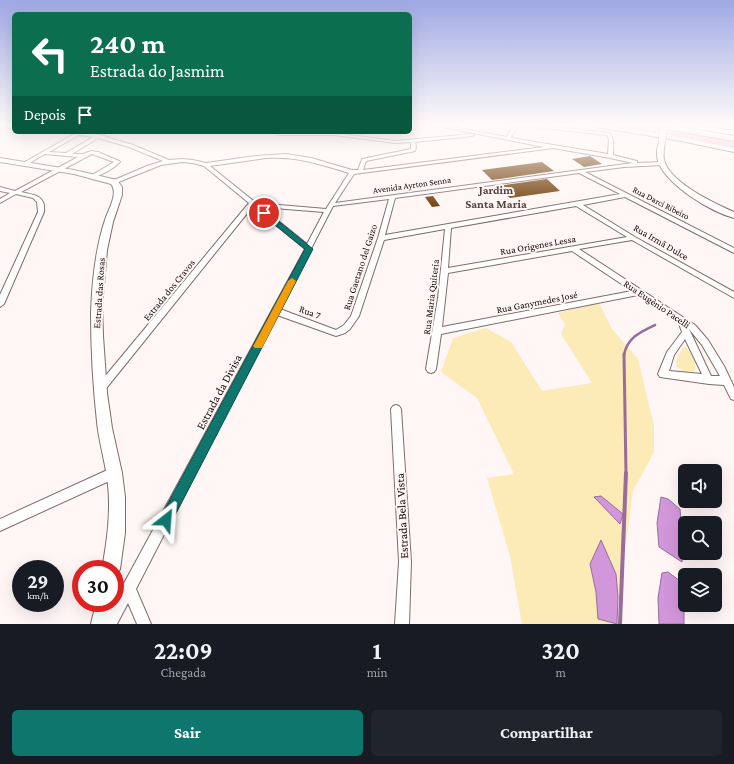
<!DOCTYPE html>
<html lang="pt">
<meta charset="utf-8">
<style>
body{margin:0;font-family:"Crimson Pro",serif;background:#20242c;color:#f1f3f6;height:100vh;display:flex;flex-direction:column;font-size:15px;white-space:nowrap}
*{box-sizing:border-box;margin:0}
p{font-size:13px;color:#9ea1a6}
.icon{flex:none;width:22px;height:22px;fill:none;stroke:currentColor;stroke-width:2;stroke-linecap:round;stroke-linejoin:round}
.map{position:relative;height:624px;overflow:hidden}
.sheet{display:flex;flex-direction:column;background:#171b24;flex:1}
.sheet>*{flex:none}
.guide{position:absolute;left:12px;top:12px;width:400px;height:122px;border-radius:6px;box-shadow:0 4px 16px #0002;background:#0b6e4f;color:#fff;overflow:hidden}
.tools{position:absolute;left:678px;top:464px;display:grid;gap:8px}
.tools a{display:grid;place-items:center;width:44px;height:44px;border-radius:6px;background:#171b24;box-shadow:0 4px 16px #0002;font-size:20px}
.speed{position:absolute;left:12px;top:560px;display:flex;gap:8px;font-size:20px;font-weight:700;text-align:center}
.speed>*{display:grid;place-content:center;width:52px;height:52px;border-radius:50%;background:#171b24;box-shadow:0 4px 16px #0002;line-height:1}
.speed small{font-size:10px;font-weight:400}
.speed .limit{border:6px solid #d22;background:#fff;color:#111}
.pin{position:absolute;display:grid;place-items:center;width:34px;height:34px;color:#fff;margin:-17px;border:2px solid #fff;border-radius:50%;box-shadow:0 1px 4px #0007}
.me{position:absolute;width:44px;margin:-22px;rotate:28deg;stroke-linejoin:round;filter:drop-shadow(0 0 3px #0008)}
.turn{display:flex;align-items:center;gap:14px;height:84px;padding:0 12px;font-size:18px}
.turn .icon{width:52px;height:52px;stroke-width:2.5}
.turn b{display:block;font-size:28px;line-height:34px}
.then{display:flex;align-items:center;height:38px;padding:0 12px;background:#0003;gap:8px;font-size:15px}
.eta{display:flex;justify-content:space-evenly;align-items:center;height:68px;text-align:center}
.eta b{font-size:24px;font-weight:700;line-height:28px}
.primary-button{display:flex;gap:8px;margin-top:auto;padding:8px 12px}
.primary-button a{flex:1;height:46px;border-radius:6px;background:#0f766e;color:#fff;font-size:16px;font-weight:700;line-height:46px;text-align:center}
.primary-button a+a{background:#20242c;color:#f1f3f6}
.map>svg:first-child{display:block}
</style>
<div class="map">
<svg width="734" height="624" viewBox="0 0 734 624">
<rect width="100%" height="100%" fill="#fff6f5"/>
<path fill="#fceab7" d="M599,303l13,26 26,30 16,67v26l-21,39 -18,133h-93l-12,-68 -23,-78 27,-4 -37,-76 -36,-26 12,-34 33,-10 25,14 31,49 50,-8 -31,-49 4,-10 -7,-11z
M684,346c7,4 13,18 11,25l-10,1 -8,-5 -1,-7z"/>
<path fill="#d296db" stroke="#986c9c" d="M601,496l22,18 -3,10 -26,-27z
M661,497l7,2 12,10 3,39 -1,14 -23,-15 -2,-24z
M601,540l15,34 2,23 -1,27 -19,-5 -2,-27 -6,-28z
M668,572l12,9 4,9v34h-25l-1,-26 4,-25z"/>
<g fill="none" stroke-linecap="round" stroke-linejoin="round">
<path stroke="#986c9c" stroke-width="2.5" d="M624,355c3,-17 16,-23 31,-30"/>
<path stroke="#986c9c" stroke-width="3" d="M624,354l2,120"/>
<path stroke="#986c9c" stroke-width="4" d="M620,624l6,-151"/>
</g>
<path fill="#6e3b06" d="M590,156l12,8 -18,3 -12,-8z
M542,162l12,9 -62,9 -10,-10z
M547,179l13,12 -50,7 -5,-4 -4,1 -7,-7 5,-1 -1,-1z
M433,196l7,10 -8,1 -7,-10z"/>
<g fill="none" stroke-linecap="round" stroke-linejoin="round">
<g stroke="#7f6c69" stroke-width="2">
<path id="minor" d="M0,125l14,1v2l-14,-2z
M432,125h8l67,12c3,-6 5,-12 13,-12l-5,5 -4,8 97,16 1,-15 -2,-4 -81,-9 -2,-1h12l73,8c6,5 4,14 4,22l24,6v2l27,-1 1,1 -3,2 -38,2 -39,5 149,76v5l-109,-56 -42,8 52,32 99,55v6l-102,-58 -53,9 116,76 13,15 16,26 10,21v13l-3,-1 -7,-14 -15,-1 -49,-7 -2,-3 9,-22 15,-20 -4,-11 -40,-26 -197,39 -5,35 -2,3 -3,1 -3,-1 -2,-3 12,-71 7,-69 -61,11 -25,76 -9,13 -5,4 -9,3 -59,-21 -141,274 15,35h-14l-9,-21 -11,21h-15l11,-21h2v-3l190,-351 -52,-43 -149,185 -3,1 -3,-1 -2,-3 2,-3 151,-182 -45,-37 -11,-3 -11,-1 -21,3 -45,18h-4v-2l35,-15 16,-5 -34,-14 -31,-9 -26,16h11l8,-3 7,1 21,9 1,1c-6,6 -20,15 -28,15v-2l22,-13 -22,-8 -71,38c13,3 25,3 23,20l-40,92 -4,3v-12l38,-83 -1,-10 -4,-4 -17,-4 -16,9v-4l10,-6 -10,-2v-4l15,4 63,-34 -33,-3 -17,10 -5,-1 51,-29 -8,-2h15l19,3 33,10 36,15 13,-1 11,1 13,3 50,-7 30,-2 25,4 41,12h6l4,-11 49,-10v-7l-16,1 -61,-8h-55l-4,-3 59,1 61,8 77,-7 2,1 -2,1 -57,6 1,5 -1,4 -49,10 -3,9 181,-23zM79,135l14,2 -27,16 -17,-1zM553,148l57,10 23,5 -298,40 19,-29zM266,158c30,-2 54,6 83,15l-23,36 -70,-6 -46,-37zM579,173l41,21 -235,41 10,-37zM389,199l-11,39 -27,78 -7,9 -8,5 -56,-21 53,-103zM576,206l51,31 -179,31 3,-40zM261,207l63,5 -17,32zM572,251l60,40 -190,36 6,-54zM689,329l13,16 18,31h-9zM685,339l17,35 -33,-3 5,-16z
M396,405l3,1 2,3 10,153 -2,62h-14l4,-62 -8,-153 2,-3z
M114,467l4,2 2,4 -2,4 -118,54v-12z"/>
</g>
<g stroke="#7f6c69" stroke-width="2">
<path id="secondary" d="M593,125h13l70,11 58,12v4l-58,-12 -80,-13z
M684,125h13l37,6v4l-47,-8z
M660,140l5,1c-1,6 -2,13 -1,19 6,23 50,43 70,52v6c-23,-6 -69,-34 -76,-57 -2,-6 -1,-15 2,-21z
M0,158l74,12 43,10 5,7v8l-9,27 -6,28 -5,57 1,29 4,57 5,35 10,45 3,24v36l-5,36 -3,6 -2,1v-7h-13c5,-28 9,-56 6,-84 -2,-21 -9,-42 -11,-63 -4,-36 -6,-72 -6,-109 1,-30 4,-63 14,-93 3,-10 14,-27 6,-36l-37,-10 -74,-12z
M96,603h18l-3,21h-20z"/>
</g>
<g stroke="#a87c8c" stroke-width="2">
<path id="motorway" d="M622,125h16l96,17v6l-108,-21z"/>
</g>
<use href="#minor" fill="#fff" fill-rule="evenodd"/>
<use href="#secondary" fill="#fff" fill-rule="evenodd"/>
<use href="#motorway" fill="#fab9d2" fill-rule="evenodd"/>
<g stroke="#7f6c69" stroke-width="8" stroke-linecap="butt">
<path id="secondary-bridge" d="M662,141l2,-16"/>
</g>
<use href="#secondary-bridge" stroke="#fff" stroke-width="7"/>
</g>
<linearGradient id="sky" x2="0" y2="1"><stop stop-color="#9fa8e3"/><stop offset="0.59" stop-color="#fffbfa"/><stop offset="1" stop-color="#fffbfa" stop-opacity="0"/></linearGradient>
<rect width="734" height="212" fill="url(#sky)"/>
<path fill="#0f766e" stroke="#0a4d48" d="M261,211h5l47,38 -143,276 -4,2 -5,-2 -2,-5 2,-4 144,-267 -44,-35z"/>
<path fill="#f59e0b" d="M292,278l4,3 -34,67h-7l-2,-2 2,-3 33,-62z"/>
<g text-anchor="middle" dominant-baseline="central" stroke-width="4" stroke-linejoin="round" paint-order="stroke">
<g font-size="9" fill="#110a09" stroke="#fff6f5">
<text transform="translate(412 185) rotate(-8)">Avenida Ayrton Senna</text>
<text transform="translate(661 203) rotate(27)">Rua Darci Ribeiro</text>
</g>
<g font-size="10" fill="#110a09" stroke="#fff6f5">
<text transform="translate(661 242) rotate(30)">Rua Irmã Dulce</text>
<text transform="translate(538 245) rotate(-10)">Rua Origenes Lessa</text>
<text transform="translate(360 267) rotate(-72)">Rua Gaetano del Gaizo</text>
<text transform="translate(169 290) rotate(-51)">Estrada dos Cravos</text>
<text transform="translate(99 293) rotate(-86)">Estrada das Rosas</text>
<text transform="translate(431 297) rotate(-83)">Rua Maria Quiteria</text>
<text transform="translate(537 302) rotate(-11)">Rua Ganymedes José</text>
<text transform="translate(657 304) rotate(34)">Rua Eugênio Pacelli</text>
<text transform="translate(310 312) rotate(20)">Rua 7</text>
</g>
<g font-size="12" font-weight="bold" fill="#574543" stroke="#fff6f5">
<text x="496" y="190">Jardim<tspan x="496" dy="14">Santa Maria</tspan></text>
</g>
<g font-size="12" fill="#110a09" stroke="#fff6f5">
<text transform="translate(219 392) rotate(-62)">Estrada da Divisa</text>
<text transform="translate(402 516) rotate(-93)">Estrada Bela Vista</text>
</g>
</g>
</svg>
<div class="tools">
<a><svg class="icon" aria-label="sound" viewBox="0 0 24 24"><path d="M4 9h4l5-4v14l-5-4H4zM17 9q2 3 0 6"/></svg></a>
<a><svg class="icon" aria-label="search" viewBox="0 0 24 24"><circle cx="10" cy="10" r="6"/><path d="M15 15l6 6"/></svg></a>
<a><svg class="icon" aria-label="layers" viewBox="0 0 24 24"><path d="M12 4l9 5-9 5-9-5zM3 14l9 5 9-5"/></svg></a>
</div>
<div class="speed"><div>29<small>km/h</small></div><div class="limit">30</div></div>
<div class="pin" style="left:264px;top:213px;background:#d93025"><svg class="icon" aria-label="arrive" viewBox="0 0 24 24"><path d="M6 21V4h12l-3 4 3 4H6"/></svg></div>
<svg class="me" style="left:166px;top:520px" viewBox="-20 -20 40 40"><path d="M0-17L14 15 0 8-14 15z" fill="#0f766e" stroke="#fff" stroke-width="4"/></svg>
<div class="guide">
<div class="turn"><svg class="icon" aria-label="left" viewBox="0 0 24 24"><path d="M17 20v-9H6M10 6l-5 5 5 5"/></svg><div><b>240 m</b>Estrada do Jasmim</div></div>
<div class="then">Depois<svg class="icon" aria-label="arrive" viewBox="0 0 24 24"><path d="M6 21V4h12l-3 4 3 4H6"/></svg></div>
</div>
</div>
<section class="sheet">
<div class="eta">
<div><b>22:09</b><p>Chegada</p></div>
<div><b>1</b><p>min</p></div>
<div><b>320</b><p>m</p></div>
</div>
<div class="primary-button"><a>Sair</a><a>Compartilhar</a></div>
</section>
